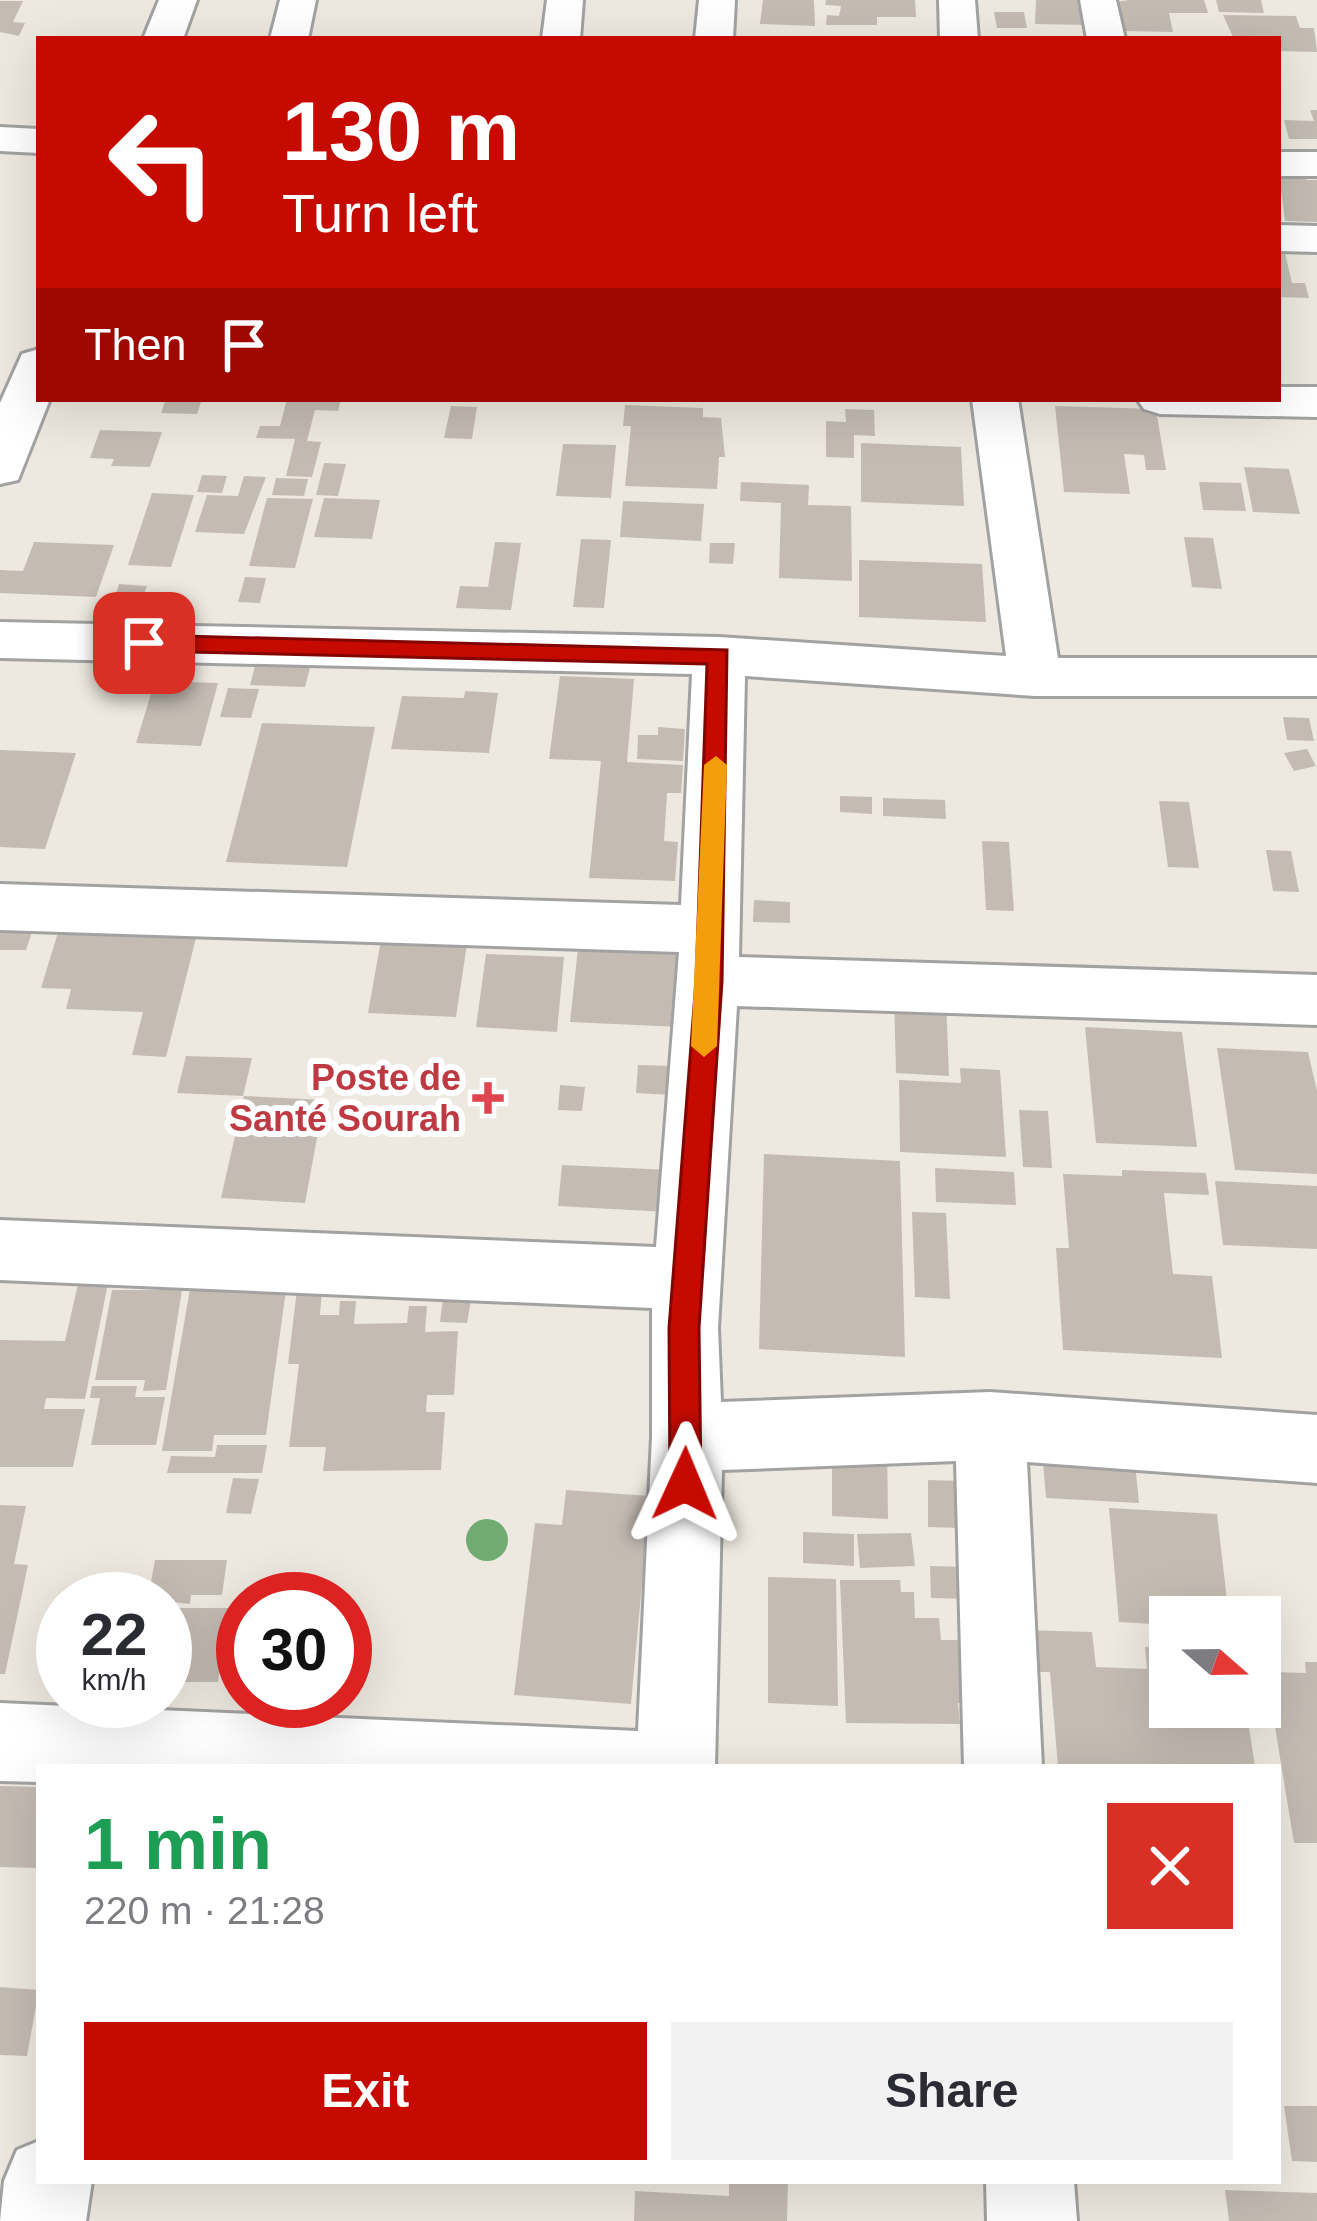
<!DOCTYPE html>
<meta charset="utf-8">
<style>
body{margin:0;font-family:Arial,sans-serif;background:#f2f2f3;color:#2b2b33;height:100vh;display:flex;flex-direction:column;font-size:45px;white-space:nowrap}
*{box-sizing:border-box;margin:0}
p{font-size:39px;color:#7c7c81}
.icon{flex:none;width:66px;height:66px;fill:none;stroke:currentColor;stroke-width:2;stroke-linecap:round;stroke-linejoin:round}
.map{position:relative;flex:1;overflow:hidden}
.details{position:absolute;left:36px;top:1764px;width:1245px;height:420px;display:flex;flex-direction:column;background:#fff;border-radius:0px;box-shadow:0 12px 48px #0002}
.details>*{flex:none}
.top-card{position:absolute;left:36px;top:36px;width:1245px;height:366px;border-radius:0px;box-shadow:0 12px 48px #0002;background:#c60a00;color:#fff;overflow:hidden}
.needle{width:78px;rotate:110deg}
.buttons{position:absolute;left:1149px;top:1596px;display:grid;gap:24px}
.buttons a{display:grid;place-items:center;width:132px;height:132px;border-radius:0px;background:#fff;box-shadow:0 12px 48px #0002;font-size:60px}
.speed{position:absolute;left:36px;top:1572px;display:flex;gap:24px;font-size:60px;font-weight:700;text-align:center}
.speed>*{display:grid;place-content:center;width:156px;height:156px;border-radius:50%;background:#fff;box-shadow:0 12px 48px #0002;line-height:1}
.speed small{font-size:30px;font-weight:400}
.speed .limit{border:18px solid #d22;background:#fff;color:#111}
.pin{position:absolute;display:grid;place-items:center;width:102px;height:102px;color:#fff;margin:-51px;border-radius:24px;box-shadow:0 6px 18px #0006}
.me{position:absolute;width:132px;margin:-66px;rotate:1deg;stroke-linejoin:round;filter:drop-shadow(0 0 9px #0008)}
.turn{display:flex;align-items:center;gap:42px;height:252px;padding:0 48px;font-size:54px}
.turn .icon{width:156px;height:156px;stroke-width:2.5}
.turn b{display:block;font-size:84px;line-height:102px}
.then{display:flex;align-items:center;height:114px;padding:0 48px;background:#0003;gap:24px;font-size:45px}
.round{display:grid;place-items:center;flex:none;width:126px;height:126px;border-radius:0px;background:#f2f2f3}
.overview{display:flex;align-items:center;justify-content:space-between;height:204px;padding:0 48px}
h1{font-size:72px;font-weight:800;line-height:90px;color:#1e9e55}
.cta{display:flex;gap:24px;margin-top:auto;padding:24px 48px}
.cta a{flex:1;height:138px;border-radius:0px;background:#c60a00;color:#fff;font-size:48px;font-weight:800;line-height:138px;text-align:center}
.cta a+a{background:#f2f2f3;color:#2b2b33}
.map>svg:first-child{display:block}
</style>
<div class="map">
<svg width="1317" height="2221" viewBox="0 0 1317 2221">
<rect width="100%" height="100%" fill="#ede9e0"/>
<path fill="#c4bcb3" d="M763,0h51l1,26 -55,-2z
M826,0h89l1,17h-39v8h-51l1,-10 12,1 2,-10 -16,-1z
M1036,0h46l5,25 -52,-1z
M1129,0h75l4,13h-39l4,19 -51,-1 -6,-29z
M1216,0h45l3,13 -45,-1z
M0,1h23l-10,21 12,1 -6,13 -19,-4z
M994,12h30l3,16h-30z
M1223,15l73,1 4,12h14l3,24 -39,-1v-12h-44z
M1310,110h7v29h-28l-5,-19 30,1z
M1278,167l24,1 4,12h11v42l-32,-1z
M1278,240h4l10,43h13l4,15 -31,-1z
M166,399h36l-5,15 -36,-1z
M287,399h54l-3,12 -23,-1 -8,31 14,1 -9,35 -26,-1 9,-37 -39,-1 4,-12h20z
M625,405l78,3v9l18,1 4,39h-6l-2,32 -92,-3 6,-60h-8z
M451,406l26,1 -5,32 -28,-1z
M1055,406l101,3 10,61h-20l-2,-15 -20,-1 6,40 -66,-2z
M845,409l29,1 1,26 -21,-1v23l-28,-1v-36l20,1z
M100,430l62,2 -12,35 -39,-1 3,-7 -24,-1z
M861,443l100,4 3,59 -103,-4z
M563,444l53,1 -5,53 -55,-2z
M324,463l22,1 -8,32 -22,-1z
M1244,467l45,2 11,45 -47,-2z
M202,475l25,1 -5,17 -25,-1z
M244,476l22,1 -22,57 -49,-2 12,-37 31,1z
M276,478l32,1 -4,17 -32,-1z
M741,482l68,3 -1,20 43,1 1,75 -73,-3 2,-75 -41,-2z
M1199,482l42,1 5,28 -43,-1z
M152,493l42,2 -23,72 -43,-2z
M267,498l46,1 -18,69 -46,-2z
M324,498l56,2 -8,39 -58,-2z
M623,501l81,3 -3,37 -81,-4z
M1184,537l29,1 9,51 -30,-2z
M581,539l30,1 -7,68 -31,-1z
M34,542l80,3 -18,52 -96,-4v-23l23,1z
M495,542l26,1 -10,67 -55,-2 4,-22 28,1z
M710,543h25l-2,21 -24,-1z
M859,560l123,4 4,58 -127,-5z
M245,577l21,1 -6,25 -22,-1z
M119,584l28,2 -6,16 -27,-1z
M145,649l43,1 -8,26 -21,-1 3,-10 -22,-1z
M256,662l55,2 -6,23 -55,-2z
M560,676l74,3 -7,83 56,3 -2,28h-14l-3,48 14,1 -3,39 -86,-3 12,-117 -52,-2z
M155,681l63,2 -17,63 -65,-3z
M228,688l31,1 -8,29 -31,-1z
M465,691l33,2 -9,60 -98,-4 11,-53 62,2z
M1283,717l26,1 5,23 -27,-1z
M262,723l113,4 -28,140 -121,-5z
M658,727l27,2 -2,32 -46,-2 1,-24h20z
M1307,749l9,17 -22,5 -10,-18z
M0,750l76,3 -31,96 -45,-2z
M840,796l32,1v17l-32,-2z
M883,798l62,2 1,19 -63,-3z
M1159,801l30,1 10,66 -31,-1z
M982,841l27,1 5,69 -28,-1z
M1266,850l25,1 8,41 -26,-1z
M754,900l36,2v21l-37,-1z
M0,918l36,2 -10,30h-26z
M200,922l-34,135 -34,-2 11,-43 -77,-3 5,-20 -30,-1 18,-59z
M381,940l86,4 -11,73 -88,-4z
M578,948l107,5 -5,74 -110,-5z
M486,954l78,3 -7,75 -81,-5z
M894,996l52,2 3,78 -53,-3z
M1085,1027l97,5 15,115 -101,-4z
M1217,1048l91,4 9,39v83l-82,-4z
M186,1056l66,2 -9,38 -66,-3z
M638,1065l36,1 -2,29 -36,-2z
M960,1068l40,2 6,87 -106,-5 -1,-72 62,3z
M560,1085l25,2 -3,24 -24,-1z
M244,1096l80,4 -19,103 -84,-5z
M1019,1110l29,1 4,57 -29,-1z
M764,1154l136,7 5,196 -146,-8z
M562,1165l108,5 -3,42 -109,-6z
M935,1168l79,4 2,33 -80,-3z
M1122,1170l84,3 3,22 -45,-2 9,81 39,2 10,82 -159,-8 -7,-102h13l-6,-74 59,2z
M1215,1181l102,5v63l-94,-4z
M912,1212l34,1 4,86 -35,-2z
M108,1283l-23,116 -39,-1 -2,11h41l-12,58h-73v-127l65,1 13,-57z
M191,1283h96l-21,152h-52l-2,16h-50z
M297,1289h25l-2,26h19l1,-14h16l-2,23 53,-1 2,-17h18l-2,26 33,-1 -4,64h-27l-1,17h19l-4,58 -118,1 3,-24h-37l10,-83h-11z
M112,1290h70l-16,100 -23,1 2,-11h-50z
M443,1298l28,2 -4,23 -27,-1z
M92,1386h45l-2,11h30l-9,48h-65l9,-47h-10z
M832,1436l55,3 1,80 -56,-3z
M1041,1437l92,5 6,61 -93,-5z
M217,1445h50l-5,28h-95l4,-17 44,1z
M233,1478l26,1 -8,35 -25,-1z
M928,1480l32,1 1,47 -33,-1z
M566,1490l84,6 -19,208 -117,-9 21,-172 27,2z
M0,1505l26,1 -12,58 14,1 -23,109h-5z
M1109,1508l108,6 12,103h-59v8l-51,-3z
M803,1532l51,2v32l-51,-3z
M911,1533l4,33 -55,2 -3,-34z
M155,1560h72l-5,35h-31l-1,9 -42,-5z
M930,1566l38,1 2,32 -39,-1z
M768,1577l68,2 2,127 -70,-3z
M840,1580h60l1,12h13l1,26h24l2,22h31l6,63h-20l2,21 -114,-1z
M165,1608h64l-11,74h-53z
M1021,1630l71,2 4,35 51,2 -2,-22 25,1v59h76l9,60h-197l-8,-95h-25z
M1305,1662h12v181h-23l-28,-171 40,1z
M0,1786l39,1v81l-39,-1z
M0,1987l39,3 -12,66 -27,-1z
M1284,2106h33v56l-25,-1z
M729,2181h59l-1,40h-153l1,-30 94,5z
M1225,2190l92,3v28h-88z"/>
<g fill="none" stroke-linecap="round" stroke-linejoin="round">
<g stroke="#a2a2a2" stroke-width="6">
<path id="minor" d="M280,0h36l-8,39h-38z
M547,0h36l-3,39h-38z
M699,0h36l-2,39h-38z
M939,0h36l3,39h-38z
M1080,0h36l9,39h-38z
M0,127l39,2v24l-39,-2z
M1278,152h39v24h-39z
M1278,225l39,1v26l-39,-1z
M1278,387h39v30l-157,-3 -16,-5 -7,-10h141z
M972,399h46l40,259h259v38h-282l-290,-20 -6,281 578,18v50l-580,-19 -19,322 3,74 269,-10 327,23v68l-290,-21 15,305h-78l-8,-306 -234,9 -7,297h-676v15l-39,-1v-78l638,28 14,-294v-129l-652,-28v-60l656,27 23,-295 -679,-22v-46l681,21 11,-231 -692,-16v-36l719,15 287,19z
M39,2141v40h53l-6,40h-86l4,-40 13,-31z
M986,2181h88l3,40h-90z"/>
</g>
<g stroke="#a2a2a2" stroke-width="6">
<path id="tertiary" d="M159,0h38l-14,39h-40z
M39,349v50h11l-32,81 -18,4v-81l22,-49z"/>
</g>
<use href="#minor" fill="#fff" fill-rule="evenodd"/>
<use href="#tertiary" fill="#fff" fill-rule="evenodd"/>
</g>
<circle fill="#70ab72" cx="487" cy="1540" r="21"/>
<path fill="#c60a00" stroke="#810600" stroke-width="3" d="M144,635l583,15 -5,331 -23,347 2,156 -5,11 -11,4 -11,-4 -4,-11 -1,-156 27,-347 11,-317 -563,-13 -12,-8z"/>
<path fill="#f59e0b" d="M716,756l11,9 -10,281 -13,11 -13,-11 13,-281z"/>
<path fill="#e0444e" stroke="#fff" stroke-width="4.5" d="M482 1080h12v12h12v12h-12v12h-12v-12h-12v-12h12z"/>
<g text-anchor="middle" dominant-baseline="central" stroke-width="12" stroke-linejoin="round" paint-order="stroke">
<g font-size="36" font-weight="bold" fill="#be3a42" stroke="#fff" text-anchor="end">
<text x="461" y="1077">Poste de<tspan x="461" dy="41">Santé Sourah</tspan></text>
</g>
</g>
</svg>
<div class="buttons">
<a><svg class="needle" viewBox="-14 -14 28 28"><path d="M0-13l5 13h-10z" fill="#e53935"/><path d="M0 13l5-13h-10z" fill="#7c7c81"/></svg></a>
</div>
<div class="speed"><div>22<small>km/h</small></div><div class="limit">30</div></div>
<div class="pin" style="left:144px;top:643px;background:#d93025"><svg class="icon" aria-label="arrive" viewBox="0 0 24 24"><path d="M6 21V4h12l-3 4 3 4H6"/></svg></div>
<svg class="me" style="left:685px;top:1484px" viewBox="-20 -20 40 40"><path d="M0-17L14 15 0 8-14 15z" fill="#c60a00" stroke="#fff" stroke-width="4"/></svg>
<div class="top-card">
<div class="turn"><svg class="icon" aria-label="left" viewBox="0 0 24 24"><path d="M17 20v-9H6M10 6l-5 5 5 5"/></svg><div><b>130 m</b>Turn left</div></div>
<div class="then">Then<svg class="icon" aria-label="arrive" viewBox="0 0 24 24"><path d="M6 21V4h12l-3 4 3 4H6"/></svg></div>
</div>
<section class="details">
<div class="overview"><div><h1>1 min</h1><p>220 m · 21:28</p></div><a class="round" style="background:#d93025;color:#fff"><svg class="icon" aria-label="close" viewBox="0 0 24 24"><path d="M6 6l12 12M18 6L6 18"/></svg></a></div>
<div class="cta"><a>Exit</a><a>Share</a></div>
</section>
</div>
